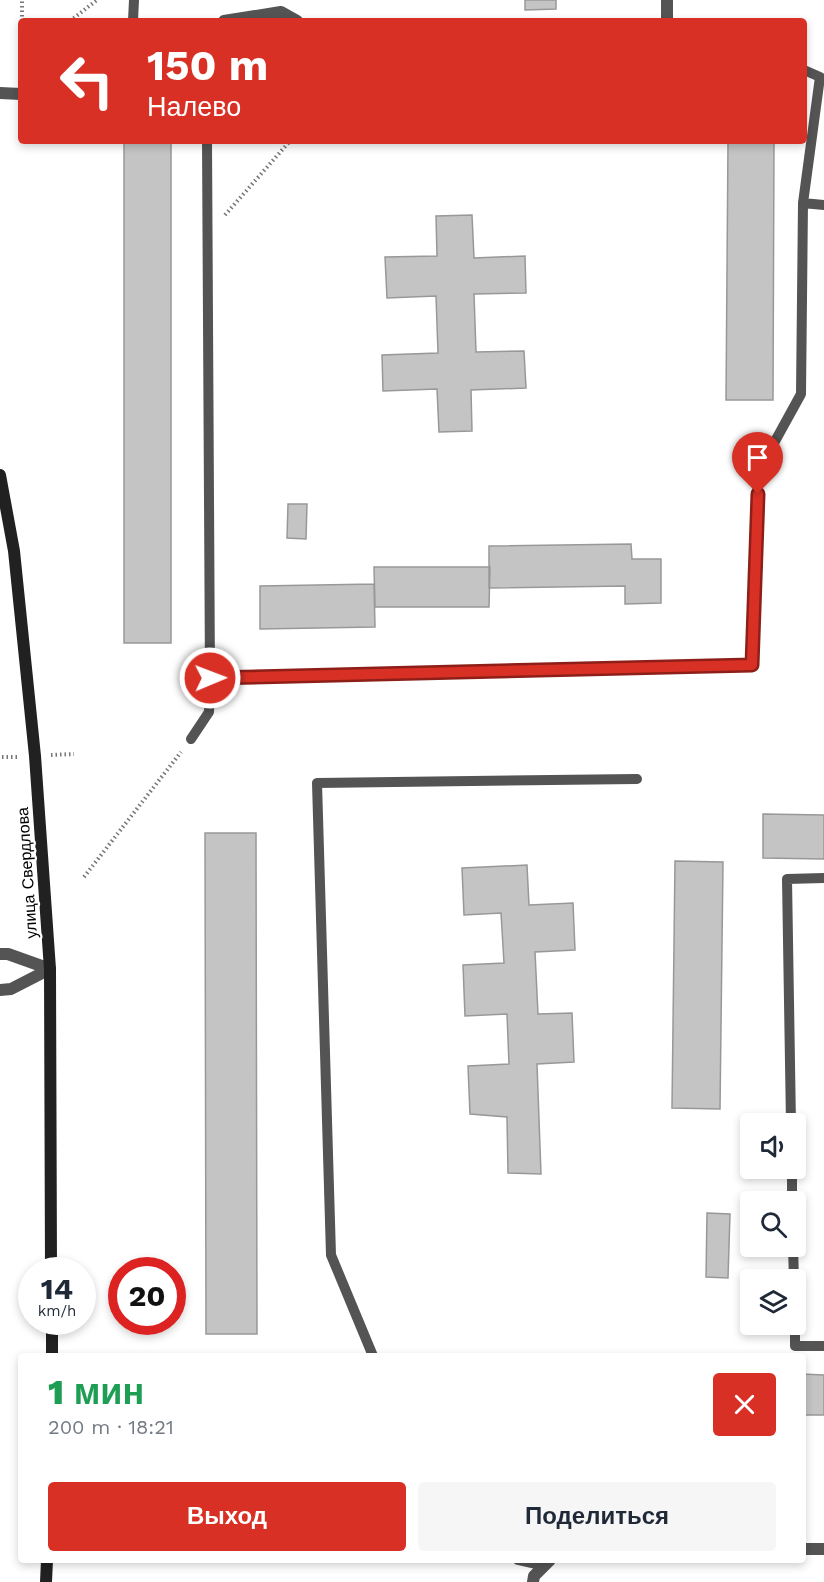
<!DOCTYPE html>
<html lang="ru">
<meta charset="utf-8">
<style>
body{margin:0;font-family:"Work Sans",sans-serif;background:#f6f6f7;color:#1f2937;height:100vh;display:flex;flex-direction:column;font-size:22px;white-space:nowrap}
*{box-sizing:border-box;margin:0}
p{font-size:20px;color:#747a83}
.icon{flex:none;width:33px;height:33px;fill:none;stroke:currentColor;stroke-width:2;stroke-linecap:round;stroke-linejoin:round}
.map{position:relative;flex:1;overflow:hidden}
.drawer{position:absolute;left:18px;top:1353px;width:788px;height:210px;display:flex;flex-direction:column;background:#fff;border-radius:6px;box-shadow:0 3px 9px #0003}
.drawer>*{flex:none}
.top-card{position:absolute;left:18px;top:18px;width:789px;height:126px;border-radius:6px;box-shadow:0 3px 9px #0003;background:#d93025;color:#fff;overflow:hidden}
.controls{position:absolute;left:740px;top:1113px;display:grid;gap:12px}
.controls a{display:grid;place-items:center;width:66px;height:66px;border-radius:6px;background:#fff;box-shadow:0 3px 9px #0003;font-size:30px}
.speed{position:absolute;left:18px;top:1257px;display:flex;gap:12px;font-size:30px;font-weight:700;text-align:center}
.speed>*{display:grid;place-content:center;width:78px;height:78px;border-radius:50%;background:#fff;box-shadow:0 3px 9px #0003;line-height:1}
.speed small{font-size:15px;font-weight:400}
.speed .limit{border:9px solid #d22;background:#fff;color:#111}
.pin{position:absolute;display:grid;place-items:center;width:51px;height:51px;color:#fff;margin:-62px -26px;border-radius:50% 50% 50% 0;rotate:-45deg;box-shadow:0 0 6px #0007}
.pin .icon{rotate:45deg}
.me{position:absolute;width:66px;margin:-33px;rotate:89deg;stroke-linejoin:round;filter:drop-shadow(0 0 4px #0008)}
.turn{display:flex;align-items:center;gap:21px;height:126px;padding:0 30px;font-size:27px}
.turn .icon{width:78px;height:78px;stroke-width:2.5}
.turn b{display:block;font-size:42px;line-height:51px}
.round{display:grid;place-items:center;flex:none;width:63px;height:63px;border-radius:6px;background:#f6f6f7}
.summary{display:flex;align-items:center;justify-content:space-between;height:102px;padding:0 30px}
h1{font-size:36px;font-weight:800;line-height:45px;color:#1e9e55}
.button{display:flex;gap:12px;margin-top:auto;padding:12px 30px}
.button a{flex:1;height:69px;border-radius:6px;background:#d93025;color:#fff;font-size:24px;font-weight:800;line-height:69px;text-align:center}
.button a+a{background:#f6f6f7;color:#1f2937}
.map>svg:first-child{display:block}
</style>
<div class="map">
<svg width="824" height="1582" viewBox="0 0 824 1582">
<rect width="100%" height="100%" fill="#fff"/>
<path fill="#c4c4c4" stroke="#989898" stroke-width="1.5" d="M525,0h31v9l-31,1z
M124,141h47v502h-47z
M728,141h46l-1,259h-47z
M472,215l2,43 51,-2 1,37 -52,1 2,58 48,-1 2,37 -55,2 1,41 -33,1 -2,-43 -54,2 -1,-36 56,-2 -2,-57 -49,2 -2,-41 52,-1 -1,-40z
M288,504h19l-1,35 -19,-1z
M631,544l1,15h29v44l-36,1v-18l-136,2v-42z
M374,567h116l-1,40h-114z
M374,584l1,43 -115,2v-43z
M763,814l61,1v44l-61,-1z
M205,833h51l1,501h-51z
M675,861l48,1 -3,247 -48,-1z
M527,865l2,40 44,-2 2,47 -40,2 3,62 34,-1 2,49 -37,2 4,110 -33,-1 -1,-56 -37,-3 -2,-48 41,-2 -2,-50 -42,2 -2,-51 41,-2 -3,-50 -37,2 -2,-47z
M707,1213l23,1 -2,64 -22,-1z
M802,1374l22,1v40h-22z"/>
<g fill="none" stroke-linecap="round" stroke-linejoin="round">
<path stroke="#767676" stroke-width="4" stroke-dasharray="1.5 3" stroke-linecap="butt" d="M22,21v-21
M70,21l27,-21
M225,215l65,-74
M51,755l23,-1
M2,757h17
M84,877l97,-125"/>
<path stroke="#545454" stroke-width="10" d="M133,21l1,-21
M804,70l16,7 -17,126 21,2
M207,141l3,537 542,-13 6,-193 43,-78 2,-191
M191,739l18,-27 1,-34
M791,1124l-4,-245 37,-1
M792,1168v34
M793,1246l1,34
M795,1324v22h29
M373,1356l-42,-101 -14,-472 320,-4
M518,1560l26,6"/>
<path stroke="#545454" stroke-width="12" d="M224,21l57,-9 16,9
M667,21v-21
M0,93l21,1"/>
<path stroke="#545454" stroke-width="12" d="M0,954h8l42,15
M0,990l11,-1 39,-20
M802,1549h22
M533,1582l1,-6 16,-16"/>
<path stroke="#212121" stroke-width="12" d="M0,475l14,76 21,205 15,213 1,301
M52,1322v34
M46,1582l1,-22"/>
</g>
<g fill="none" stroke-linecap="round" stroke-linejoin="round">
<g stroke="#8d1f18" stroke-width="15">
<path id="route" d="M210,678l542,-13 6,-171"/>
</g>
<use href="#route" stroke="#d93025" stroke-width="10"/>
</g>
<g text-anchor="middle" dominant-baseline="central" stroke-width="4.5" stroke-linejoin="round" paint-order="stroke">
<g font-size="16" fill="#000" stroke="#fff">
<text transform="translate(27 873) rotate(-94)">улица Свердлова</text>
</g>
</g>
</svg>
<div class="controls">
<a><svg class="icon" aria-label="sound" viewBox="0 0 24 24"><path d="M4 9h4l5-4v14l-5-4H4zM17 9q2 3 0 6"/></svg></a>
<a><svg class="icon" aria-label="search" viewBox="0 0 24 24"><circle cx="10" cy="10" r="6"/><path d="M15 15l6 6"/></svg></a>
<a><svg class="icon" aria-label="layers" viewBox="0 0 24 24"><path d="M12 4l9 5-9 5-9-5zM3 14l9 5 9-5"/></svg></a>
</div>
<div class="speed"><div>14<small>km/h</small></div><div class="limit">20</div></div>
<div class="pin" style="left:758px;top:494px;background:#d93025"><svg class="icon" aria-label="arrive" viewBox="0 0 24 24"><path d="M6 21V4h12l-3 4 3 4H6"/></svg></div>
<svg class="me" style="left:210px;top:678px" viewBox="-20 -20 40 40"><circle r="17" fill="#d93025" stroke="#fff" stroke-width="3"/><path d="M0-11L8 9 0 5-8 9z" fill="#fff"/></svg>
<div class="top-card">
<div class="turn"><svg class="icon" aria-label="left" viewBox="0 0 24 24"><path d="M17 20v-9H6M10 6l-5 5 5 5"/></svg><div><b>150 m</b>Налево</div></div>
</div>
<section class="drawer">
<div class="summary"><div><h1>1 мин</h1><p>200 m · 18:21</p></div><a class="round" style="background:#d93025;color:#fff"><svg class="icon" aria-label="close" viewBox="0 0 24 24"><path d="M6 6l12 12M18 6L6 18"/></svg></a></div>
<div class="button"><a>Выход</a><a>Поделиться</a></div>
</section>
</div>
